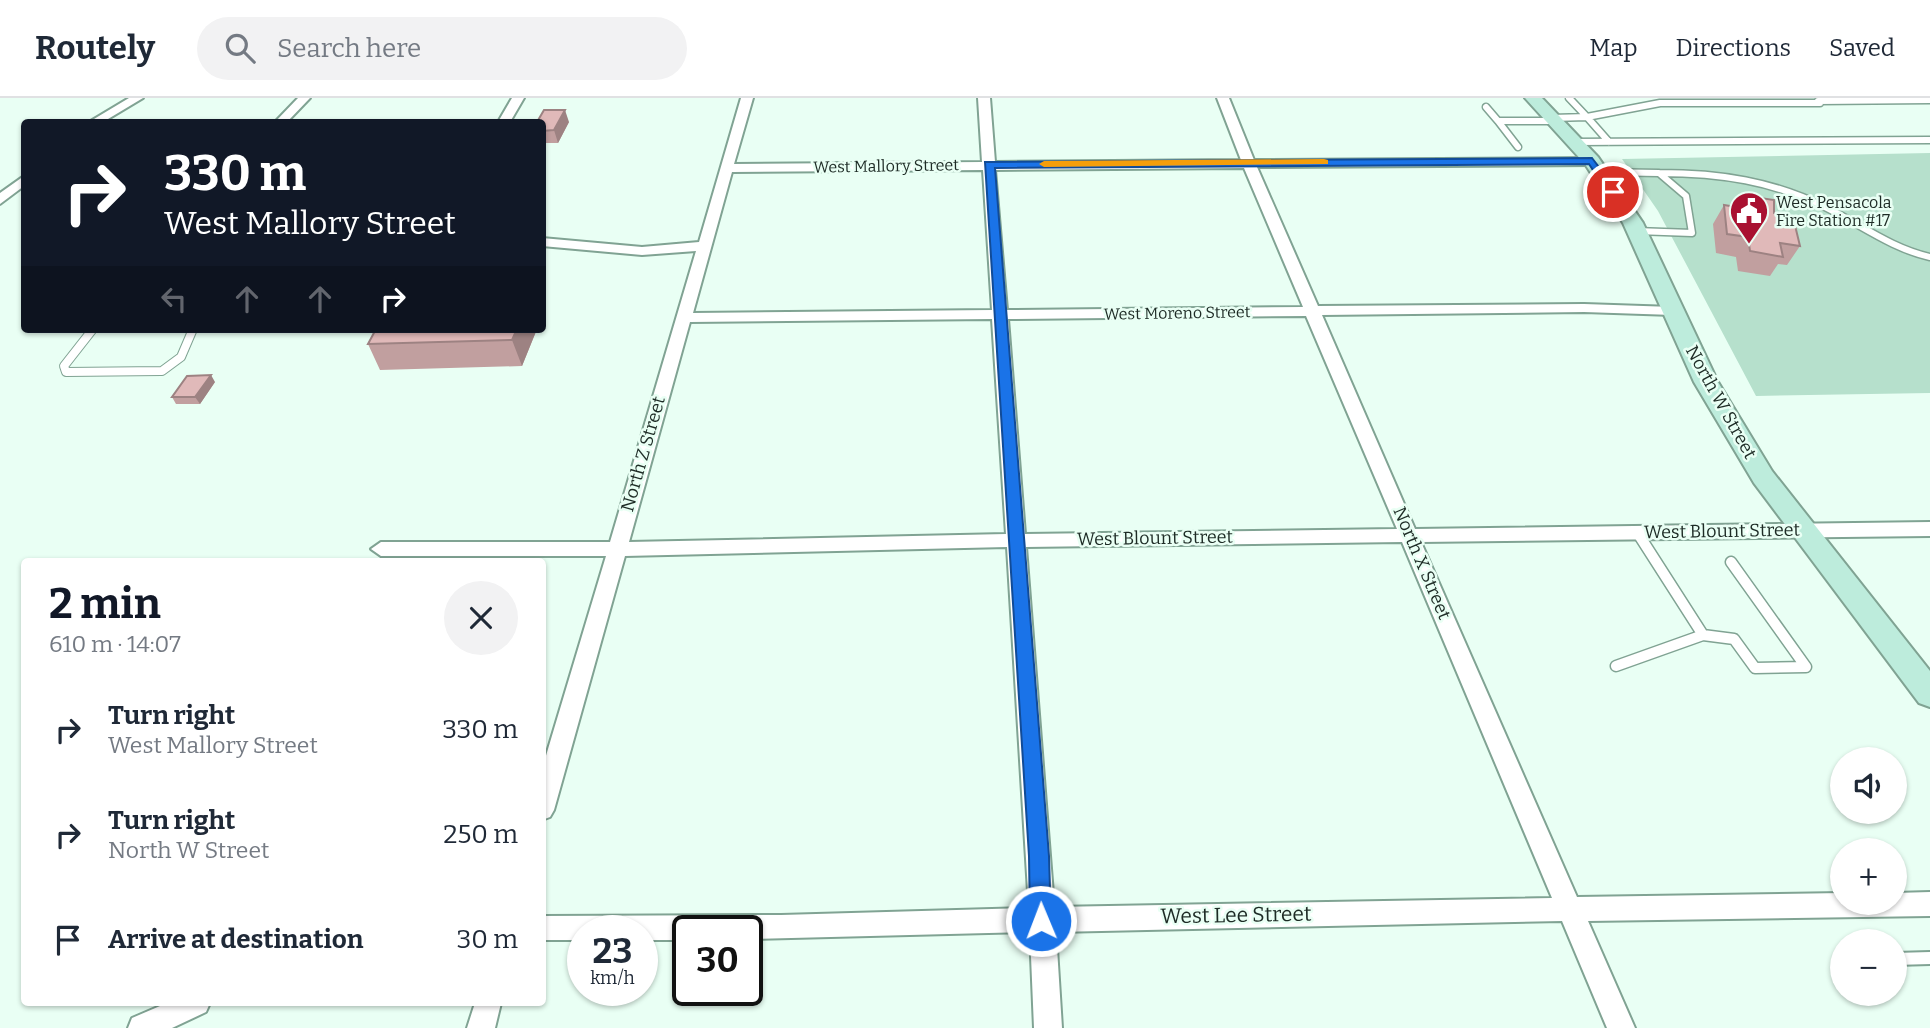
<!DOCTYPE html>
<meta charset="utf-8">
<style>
body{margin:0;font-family:Bitter,serif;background:#f2f2f3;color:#1f2937;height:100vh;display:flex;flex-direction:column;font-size:26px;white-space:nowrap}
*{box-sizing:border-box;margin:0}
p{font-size:23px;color:#747a83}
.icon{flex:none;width:38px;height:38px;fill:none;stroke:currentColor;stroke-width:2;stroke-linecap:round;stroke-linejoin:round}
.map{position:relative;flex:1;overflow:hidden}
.drawer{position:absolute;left:21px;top:460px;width:525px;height:448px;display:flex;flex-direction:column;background:#fff;border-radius:7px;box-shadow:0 2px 5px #0004}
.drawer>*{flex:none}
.hud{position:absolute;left:21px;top:21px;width:525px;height:214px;border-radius:7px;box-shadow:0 2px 5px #0004;background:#111827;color:#fff;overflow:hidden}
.fabs{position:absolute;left:1830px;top:649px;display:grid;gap:14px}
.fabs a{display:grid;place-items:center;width:77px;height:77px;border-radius:50%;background:#fff;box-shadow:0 2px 5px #0004;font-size:35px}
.speed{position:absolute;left:567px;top:817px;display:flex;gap:14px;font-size:35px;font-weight:700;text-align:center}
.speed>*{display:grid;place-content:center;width:91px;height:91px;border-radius:50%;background:#fff;box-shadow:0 2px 5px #0004;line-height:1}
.speed small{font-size:18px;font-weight:400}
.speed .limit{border:4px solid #111;border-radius:10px;background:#fff;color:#111}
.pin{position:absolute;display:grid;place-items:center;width:60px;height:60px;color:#fff;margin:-30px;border:4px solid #fff;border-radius:50%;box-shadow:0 2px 7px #0007}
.me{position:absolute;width:77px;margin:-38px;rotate:359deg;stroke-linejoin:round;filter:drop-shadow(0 0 5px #0008)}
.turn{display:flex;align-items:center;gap:24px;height:147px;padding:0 28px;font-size:32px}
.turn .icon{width:91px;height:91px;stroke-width:2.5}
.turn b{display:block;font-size:49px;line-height:60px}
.lanes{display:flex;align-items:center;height:66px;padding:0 28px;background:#0003;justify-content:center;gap:35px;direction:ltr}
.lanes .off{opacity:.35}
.round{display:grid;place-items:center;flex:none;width:74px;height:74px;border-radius:37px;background:#f2f2f3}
.summary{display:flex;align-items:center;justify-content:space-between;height:119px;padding:0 28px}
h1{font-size:42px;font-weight:700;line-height:52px;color:#111827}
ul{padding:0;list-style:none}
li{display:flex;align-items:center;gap:21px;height:105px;padding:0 28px}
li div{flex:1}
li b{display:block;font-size:26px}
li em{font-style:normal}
header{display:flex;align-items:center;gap:42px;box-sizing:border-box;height:98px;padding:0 35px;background:#fff;border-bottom:2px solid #e0e1e3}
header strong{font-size:33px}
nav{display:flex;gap:38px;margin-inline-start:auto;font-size:24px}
.search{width:490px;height:63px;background:#f2f2f3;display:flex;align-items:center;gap:18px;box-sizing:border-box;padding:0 24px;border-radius:38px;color:#747a83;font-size:26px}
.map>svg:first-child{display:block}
</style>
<header>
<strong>Routely</strong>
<div class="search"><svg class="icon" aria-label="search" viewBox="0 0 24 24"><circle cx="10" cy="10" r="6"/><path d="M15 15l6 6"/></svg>Search here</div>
<nav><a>Map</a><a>Directions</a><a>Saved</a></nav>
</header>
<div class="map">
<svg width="1930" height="930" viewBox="0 0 1930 930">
<rect width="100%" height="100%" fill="#e9fff4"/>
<path fill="#b6e0cc" d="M1930,55v240l-174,3 -98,-185 -36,-52z"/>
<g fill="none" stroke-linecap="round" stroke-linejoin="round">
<g stroke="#80a393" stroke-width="9">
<path id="service-far3" d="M1818,3l112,-1
M1486,9l12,14h57
M1552,20l35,-1 -18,-19
M1498,23l20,26
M1575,44l355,-2
M1609,44l-22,-25 73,-14h160
M1600,74l59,1 27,23 6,37 -56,-2
M1659,75c61,0 114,8 168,35 34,17 66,41 103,49"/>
</g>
<g stroke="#80a393" stroke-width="10">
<path id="service-far2" d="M93,231l-29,37 2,6 96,-1 19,-14 12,-28"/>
</g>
<g stroke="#80a393" stroke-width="13">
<path id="service-far1" d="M1703,537l31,4 21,29 51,-1 -75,-105
M1616,568l87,-31 -66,-103"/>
</g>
<g stroke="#80a393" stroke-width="16">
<path id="service" d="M1895,861l35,-1"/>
</g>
<g stroke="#80a393" stroke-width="4">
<path id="minor" d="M129,0h14l-40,24h-14z
M298,0h12l-23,24h-12z
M512,0h12l-14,24h-12z
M741,0h12l-19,66 248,-2 -4,-64h12l5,64 246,-2 -24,-62h12l25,62 342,-2 2,3 -6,4 -335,2 61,139 266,-2 89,3 7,4 -7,4 -89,-3 -262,3 93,214 515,-7v14l-509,6 156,355 266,-4v10h52v-10l35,-1v24l-342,5 47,107h-28l-45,-107 -506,11 6,96h-28l-4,-96 -283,7v-8h-59v9h-46v-9h-59v9h-41v-24l239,-1 248,-7 -22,-361 -382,9 -71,254 -4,7 -8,3v-51l64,-213h-225l-10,-7 10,-7h229l86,-291 -54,4 -100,-9v-8l100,9 57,-5zM1244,70l59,139 -296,3 -12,-140zM983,72l9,140 -299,3 39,-141zM1306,218l91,213 -372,5 -17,-215zM992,221l14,215 -377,8 61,-220zM1402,444l150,356 -498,9 -28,-360z
M24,78v10l-24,18v-11z
M167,905h43l-4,9 -34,16h-44l4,-10z
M475,905h26l-6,25h-28z"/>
</g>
<g stroke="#80a393" stroke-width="4">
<path id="secondary" d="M1525,0h17l56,59 45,66 75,159 54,89 158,200v36l-11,-4 -165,-220 -60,-101 -71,-159 -38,-59z"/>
</g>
<use href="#service-far3" stroke="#fff" stroke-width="6"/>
<use href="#service-far2" stroke="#fff" stroke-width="8"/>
<use href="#service-far1" stroke="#fff" stroke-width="10"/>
<use href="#service" stroke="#fff" stroke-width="12"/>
<use href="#minor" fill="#fff" fill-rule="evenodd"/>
<use href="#secondary" fill="#bdecdc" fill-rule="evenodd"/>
</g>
<path fill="#c19f9f" d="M542,24h27l-11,21h-16z
M1741,97l33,18 26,33 -13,19 -9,-1 -8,12 -32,-5 -2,-14 -20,-4 -3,-29 11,-19 10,2z
M376,231h161l-15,37 -142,4 -12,-26z
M215,284l-15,22h-24l-4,-7z"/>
<path fill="#9d8282" d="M565,12l4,12 -11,21 -4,-13z
M517,231h20l-15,37 -10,-26z
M211,277l4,7 -15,22 -5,-7z"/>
<path fill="#e0b9b9" stroke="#9d8282" stroke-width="2" d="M544,12h21l-11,20 -12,1v-9h-5z
M1741,97l33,5v13l19,4 7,29 -20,-3 3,14 -33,-6 -2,-14 -21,-3 -3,-29 18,3z
M376,231h141l-5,11 -144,4z
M211,277l-16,22h-23l15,-21z"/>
<path fill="#1a73e8" stroke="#114b97" stroke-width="2" d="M1592,60l26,34 -1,3h-8l-20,-31 -594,4 54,688 2,65 -3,7 -7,3 -8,-3 -3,-7 -1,-65 -44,-694z"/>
<path fill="#f59e0b" d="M1324,61l4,1v4l-284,3 -5,-3 5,-3z"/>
<defs>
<g id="civic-pin" transform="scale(2.0125)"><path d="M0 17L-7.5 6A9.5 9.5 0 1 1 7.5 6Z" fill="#a91131" stroke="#e9fff4"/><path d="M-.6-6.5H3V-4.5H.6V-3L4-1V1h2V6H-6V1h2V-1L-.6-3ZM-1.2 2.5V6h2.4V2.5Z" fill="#fff"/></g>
</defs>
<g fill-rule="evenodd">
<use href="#civic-pin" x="1749" y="113"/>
</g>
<g text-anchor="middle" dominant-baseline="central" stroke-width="5" stroke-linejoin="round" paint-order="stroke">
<g font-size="16" fill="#1d2b25" stroke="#e9fff4">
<text transform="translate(886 68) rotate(-1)">West Mallory Street</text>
<text transform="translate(1177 215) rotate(-1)">West Moreno Street</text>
</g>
<g font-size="16" fill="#1d2b25" stroke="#e9fff4" text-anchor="start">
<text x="1776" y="104">West Pensacola<tspan x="1776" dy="18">Fire Station #17</tspan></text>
</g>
<g font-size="18" fill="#1d2b25" stroke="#e9fff4">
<text transform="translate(1721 304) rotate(61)">North W Street</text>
<text transform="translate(643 356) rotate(-74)">North Z Street</text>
<text transform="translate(1722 433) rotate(-1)">West Blount Street</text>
<text transform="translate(1155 440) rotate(-1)">West Blount Street</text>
<text transform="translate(1422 465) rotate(67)">North X Street</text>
</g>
<g font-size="21" fill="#1d2b25" stroke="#e9fff4">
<text transform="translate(1236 817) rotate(-1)">West Lee Street</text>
</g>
</g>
</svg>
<div class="fabs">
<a><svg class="icon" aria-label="sound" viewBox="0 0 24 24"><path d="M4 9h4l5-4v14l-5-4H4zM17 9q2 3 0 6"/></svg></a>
<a>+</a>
<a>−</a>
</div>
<div class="speed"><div>23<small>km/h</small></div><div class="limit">30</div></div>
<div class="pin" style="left:1613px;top:94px;background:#d93025"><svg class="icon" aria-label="arrive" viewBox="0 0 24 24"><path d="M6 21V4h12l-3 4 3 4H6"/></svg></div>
<svg class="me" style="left:1041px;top:823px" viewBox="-20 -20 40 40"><circle r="17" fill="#1a73e8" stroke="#fff" stroke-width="3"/><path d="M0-11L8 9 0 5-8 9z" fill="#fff"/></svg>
<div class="hud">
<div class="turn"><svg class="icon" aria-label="right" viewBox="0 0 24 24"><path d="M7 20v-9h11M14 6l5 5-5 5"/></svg><div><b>330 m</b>West Mallory Street</div></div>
<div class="lanes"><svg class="icon off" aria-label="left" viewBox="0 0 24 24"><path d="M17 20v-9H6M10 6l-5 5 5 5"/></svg><svg class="icon off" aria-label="ahead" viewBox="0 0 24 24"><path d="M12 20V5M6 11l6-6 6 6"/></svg><svg class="icon off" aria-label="ahead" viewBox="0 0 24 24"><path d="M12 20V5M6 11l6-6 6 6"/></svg><svg class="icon" aria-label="right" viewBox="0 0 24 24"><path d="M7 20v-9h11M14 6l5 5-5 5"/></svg></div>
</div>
<section class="drawer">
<div class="summary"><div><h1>2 min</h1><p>610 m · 14:07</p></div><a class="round"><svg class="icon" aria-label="close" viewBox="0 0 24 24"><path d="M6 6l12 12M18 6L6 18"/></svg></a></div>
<ul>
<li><svg class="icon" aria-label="right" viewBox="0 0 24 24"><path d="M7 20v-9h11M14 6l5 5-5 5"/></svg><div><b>Turn right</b><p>West Mallory Street</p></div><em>330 m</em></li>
<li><svg class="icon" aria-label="right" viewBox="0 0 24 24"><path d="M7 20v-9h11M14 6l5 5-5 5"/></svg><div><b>Turn right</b><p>North W Street</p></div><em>250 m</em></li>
<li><svg class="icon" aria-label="arrive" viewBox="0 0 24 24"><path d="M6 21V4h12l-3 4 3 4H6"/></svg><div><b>Arrive at destination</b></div><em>30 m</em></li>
</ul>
</section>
</div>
